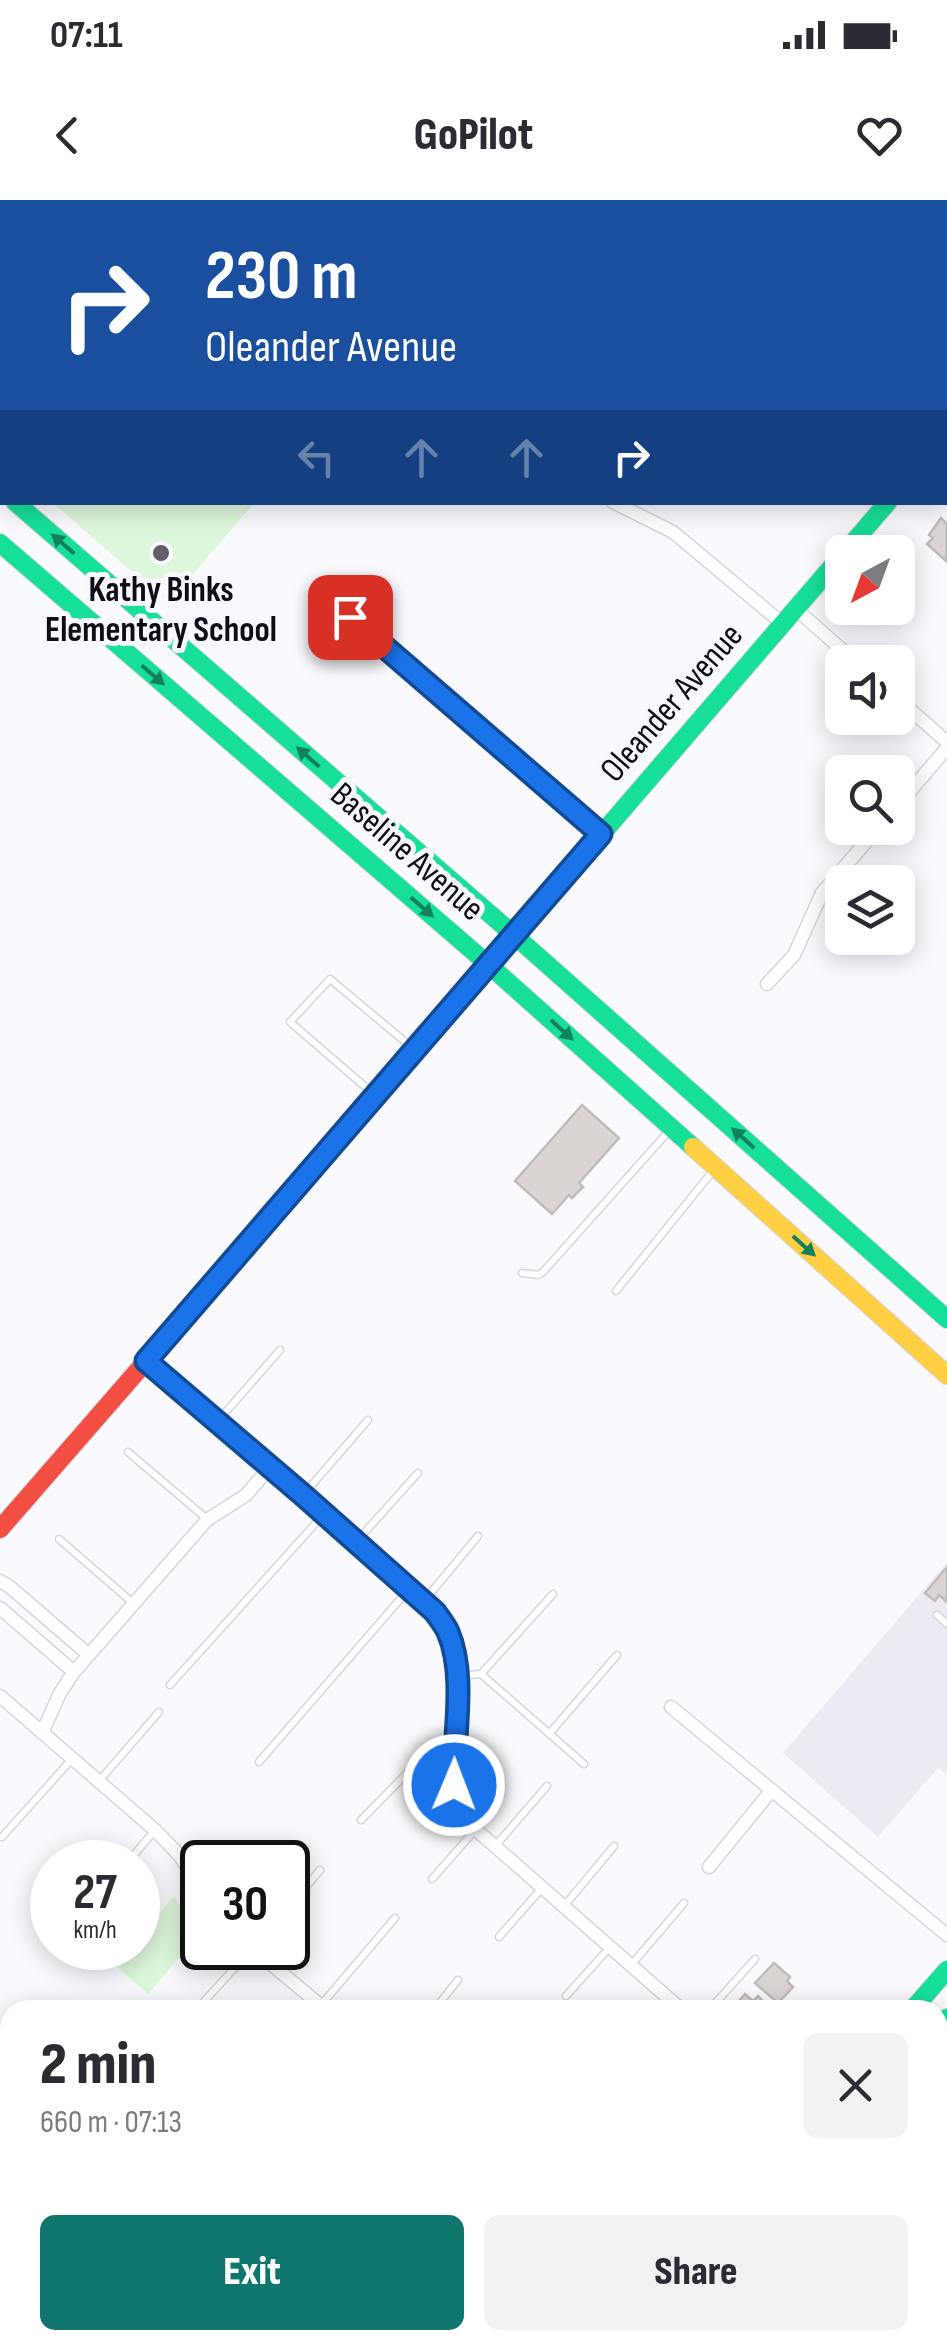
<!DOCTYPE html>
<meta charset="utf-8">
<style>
body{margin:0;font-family:"Sofia Sans Condensed",sans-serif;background:#f2f2f3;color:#2b2b33;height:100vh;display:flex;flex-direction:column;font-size:38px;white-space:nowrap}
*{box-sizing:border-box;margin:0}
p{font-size:32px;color:#7c7c81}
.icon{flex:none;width:55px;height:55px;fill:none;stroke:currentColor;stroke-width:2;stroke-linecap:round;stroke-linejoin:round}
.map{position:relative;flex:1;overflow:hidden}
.panel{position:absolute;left:0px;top:1800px;width:948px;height:350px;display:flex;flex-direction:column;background:#fff;border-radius:30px 30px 0 0;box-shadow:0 5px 25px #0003}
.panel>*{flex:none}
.top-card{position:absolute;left:0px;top:0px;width:948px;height:305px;box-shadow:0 5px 25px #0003;background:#1a4fa0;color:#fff;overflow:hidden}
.needle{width:65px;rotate:221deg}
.buttons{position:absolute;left:825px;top:335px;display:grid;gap:20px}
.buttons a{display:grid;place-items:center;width:90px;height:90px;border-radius:15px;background:#fff;box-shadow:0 5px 25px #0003;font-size:50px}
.speed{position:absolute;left:30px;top:1640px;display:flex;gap:20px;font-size:50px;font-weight:700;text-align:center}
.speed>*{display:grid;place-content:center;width:130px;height:130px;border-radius:50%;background:#fff;box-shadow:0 5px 25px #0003;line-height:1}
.speed small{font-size:25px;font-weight:400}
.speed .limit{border:5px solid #111;border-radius:15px;background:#fff;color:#111}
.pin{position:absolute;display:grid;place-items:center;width:85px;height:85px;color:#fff;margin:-42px;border-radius:20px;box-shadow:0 5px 15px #0006}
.me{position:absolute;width:110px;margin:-55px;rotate:1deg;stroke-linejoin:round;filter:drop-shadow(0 0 8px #0008)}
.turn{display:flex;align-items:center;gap:35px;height:210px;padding:0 40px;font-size:45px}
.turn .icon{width:130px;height:130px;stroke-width:2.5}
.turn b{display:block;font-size:70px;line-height:85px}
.lanes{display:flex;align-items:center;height:95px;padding:0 40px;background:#0003;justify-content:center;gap:50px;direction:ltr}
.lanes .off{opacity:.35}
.round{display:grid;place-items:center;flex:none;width:105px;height:105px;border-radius:15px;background:#f2f2f3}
.overview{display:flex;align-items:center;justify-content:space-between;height:170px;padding:0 40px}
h1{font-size:60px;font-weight:800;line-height:75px}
.action{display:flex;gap:20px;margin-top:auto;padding:20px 40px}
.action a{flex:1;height:115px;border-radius:15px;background:#0f766e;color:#fff;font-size:40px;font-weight:800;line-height:115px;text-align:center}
.action a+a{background:#f2f2f3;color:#2b2b33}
.status{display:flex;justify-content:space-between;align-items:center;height:70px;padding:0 50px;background:#fff;direction:ltr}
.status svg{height:28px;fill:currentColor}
header{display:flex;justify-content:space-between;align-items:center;height:130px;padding:0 40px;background:#fff;font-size:45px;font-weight:800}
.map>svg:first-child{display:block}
</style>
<div class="status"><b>07:11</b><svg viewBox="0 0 49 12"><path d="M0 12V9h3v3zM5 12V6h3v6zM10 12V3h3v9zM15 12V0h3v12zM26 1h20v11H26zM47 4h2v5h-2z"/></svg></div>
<header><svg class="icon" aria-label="back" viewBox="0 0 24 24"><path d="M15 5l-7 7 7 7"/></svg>GoPilot<svg class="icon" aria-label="heart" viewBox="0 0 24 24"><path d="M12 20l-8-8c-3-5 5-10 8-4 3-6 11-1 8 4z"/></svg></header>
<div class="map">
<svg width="947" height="2150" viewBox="0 0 947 2150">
<rect width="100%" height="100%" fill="#faf9fd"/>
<path fill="#edeaf4" d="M0,0h464l3,2h-465v259l-2,-2z
M947,1362v213l-9,-7 -60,69 -95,-84z"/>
<path fill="#dcf7da" d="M53,303h201l-86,100z
M174,1696l25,38 -51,60 -38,-33 10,-12 5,3 4,-4h9v-10z"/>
<path fill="#dad4d3" stroke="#c0bbba" stroke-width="2.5" d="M941,318l6,6 -1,37 -19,-17 6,-6 -4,-3z
M582,905l37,33 -40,45 4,4 -11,11 -3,-3 -17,19 -37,-33z
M947,1367v35l-8,-7 -4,6 -10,-8z
M774,1763l16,14 -3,4 6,6 -15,16 -23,-20z
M745,1794l8,7 5,-5 11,11 -3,3h-35z
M947,1887v62l-6,7 -3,-3v-54z
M947,2070v65l-13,15h-20l-8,-7 2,-3h30v-59z
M453,2140h36l-9,10h-16z
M733,2140h76l-9,10h-76z"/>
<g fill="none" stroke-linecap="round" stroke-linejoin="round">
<g stroke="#d6d4db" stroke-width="9">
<path id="lane" d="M0,205l2,2
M376,896l-86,-74 40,-43 85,71
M522,1073l16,2 5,-3 125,-140
M616,1091l96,-119
M217,1222l63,-72
M128,1252l79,67
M304,1294l64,-74
M59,1339l74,64
M356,1342l62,-69
M424,1401l54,-65
M937,1415l10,9
M481,1474l72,-80
M459,1476l22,-2 103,90
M170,1485l153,-170
M549,1534l68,-79
M259,1562l150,-173
M99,1581l60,-69
M361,1620l54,-55 36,-3
M2,1637l69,-77
M496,1645l51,-59
M128,1662l27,-32
M432,1679l44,-50
M565,1705l49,-59
M288,1708l32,-38
M499,1737l42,-48
M632,1764l52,-61
M566,1796l44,-49
M321,1805l74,-87
M198,1808l53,-58
M434,1810l24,-30
M709,1810l46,-51
M938,1976l9,-11
M851,2140l1,10"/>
</g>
<g stroke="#d6d4db" stroke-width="15">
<path id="street" d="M653,0l3,2
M945,252l2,1
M613,302l60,30 110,92
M321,392l280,243
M796,409l60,53
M898,499l49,43
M898,605l49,-57
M767,784l27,-29 28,-62 56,-65
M146,1161l157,134 132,117c40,60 12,106 19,170 1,12 7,26 11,38l217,190
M0,1381l10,6 79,68
M0,1408l74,64
M0,1496l155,134 25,26 22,34
M671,1507l276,228
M42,1533l18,-40 14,-21 133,-152 39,-25 24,-28
M709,1667l62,-76
M252,1748l74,62
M938,1994l9,7
M366,2140l12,10
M165,2150l8,-10"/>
</g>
<g stroke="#d6d4db" stroke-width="20">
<path id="fast" d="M945,236l2,-2
M0,290l2,2
M15,302l499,433 433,384
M0,343l489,422 204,182
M845,352l43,-50
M302,982l540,-627
M912,1810l35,-40
M938,1829l9,-11
M617,2150l9,-10
M658,2150l9,-10"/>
</g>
<g stroke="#d6d4db" stroke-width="20">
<path id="slow" d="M693,947l254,228"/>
</g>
<g stroke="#d6d4db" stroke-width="20">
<path id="jam" d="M0,1329l302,-347"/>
</g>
<use href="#lane" stroke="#fefeff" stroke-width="6"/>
<use href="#street" stroke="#fefeff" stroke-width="12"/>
<use href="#fast" stroke="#16e098" stroke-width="18"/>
<use href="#slow" stroke="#ffcf43" stroke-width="18"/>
<use href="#jam" stroke="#f24e42" stroke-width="18"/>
</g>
<defs><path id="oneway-solid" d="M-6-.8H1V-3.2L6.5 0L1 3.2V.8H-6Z" transform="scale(2.5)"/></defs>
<g fill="#13815d">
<use href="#oneway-solid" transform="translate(63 344) rotate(-139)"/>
<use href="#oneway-solid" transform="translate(153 475) rotate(41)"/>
<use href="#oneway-solid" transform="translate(308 557) rotate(-139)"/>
<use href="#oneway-solid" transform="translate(422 707) rotate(41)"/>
<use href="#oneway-solid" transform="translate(562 830) rotate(42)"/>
<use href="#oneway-solid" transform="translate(743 938) rotate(-138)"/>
<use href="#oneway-solid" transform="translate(804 1046) rotate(42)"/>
</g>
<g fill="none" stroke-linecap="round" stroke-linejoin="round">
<g stroke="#114b97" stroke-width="25">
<path id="route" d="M350,417l251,217 -455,527 157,134 132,117c4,6 10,13 13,20 19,44 5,106 6,153"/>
</g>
<use href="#route" stroke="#1a73e8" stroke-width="18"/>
</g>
<circle fill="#615f66" stroke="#f9f8fe" stroke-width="4" cx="161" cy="353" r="10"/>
<g text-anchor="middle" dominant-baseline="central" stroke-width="10" stroke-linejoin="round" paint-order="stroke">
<g font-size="35" font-weight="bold" fill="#0f0c15" stroke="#f9f8fe">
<text x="161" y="390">Kathy Binks<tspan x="161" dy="40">Elementary School</tspan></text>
</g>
<g font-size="35" fill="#0f0c15" stroke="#f9f8fe">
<text transform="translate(672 503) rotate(-49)">Oleander Avenue</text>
<text transform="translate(407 652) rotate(41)">Baseline Avenue</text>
</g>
</g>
</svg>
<div class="buttons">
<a><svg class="needle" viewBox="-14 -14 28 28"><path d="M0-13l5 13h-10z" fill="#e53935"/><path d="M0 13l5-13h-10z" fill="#7c7c81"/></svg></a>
<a><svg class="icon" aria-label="sound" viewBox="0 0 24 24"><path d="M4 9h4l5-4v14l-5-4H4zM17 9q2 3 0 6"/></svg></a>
<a><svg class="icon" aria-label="search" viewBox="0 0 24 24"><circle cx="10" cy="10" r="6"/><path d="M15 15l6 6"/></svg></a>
<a><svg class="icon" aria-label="layers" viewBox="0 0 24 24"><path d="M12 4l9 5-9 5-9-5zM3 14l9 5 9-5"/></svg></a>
</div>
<div class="speed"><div>27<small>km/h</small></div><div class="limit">30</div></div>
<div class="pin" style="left:350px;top:417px;background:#d93025"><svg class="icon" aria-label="arrive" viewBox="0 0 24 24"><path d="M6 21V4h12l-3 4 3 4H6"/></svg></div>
<svg class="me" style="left:454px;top:1585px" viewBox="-20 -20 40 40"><circle r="17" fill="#1a73e8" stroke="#fff" stroke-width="3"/><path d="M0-11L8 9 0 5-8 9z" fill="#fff"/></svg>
<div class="top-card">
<div class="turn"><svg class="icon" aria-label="right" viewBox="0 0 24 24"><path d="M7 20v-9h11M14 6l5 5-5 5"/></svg><div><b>230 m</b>Oleander Avenue</div></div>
<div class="lanes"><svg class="icon off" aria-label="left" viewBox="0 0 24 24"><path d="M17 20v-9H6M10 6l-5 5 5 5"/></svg><svg class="icon off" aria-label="ahead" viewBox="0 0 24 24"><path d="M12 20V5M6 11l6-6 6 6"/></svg><svg class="icon off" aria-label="ahead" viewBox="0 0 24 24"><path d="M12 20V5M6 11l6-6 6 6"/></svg><svg class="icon" aria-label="right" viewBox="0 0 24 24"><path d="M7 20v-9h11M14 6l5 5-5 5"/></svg></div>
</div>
<section class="panel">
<div class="overview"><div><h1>2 min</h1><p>660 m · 07:13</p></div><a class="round"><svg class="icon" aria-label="close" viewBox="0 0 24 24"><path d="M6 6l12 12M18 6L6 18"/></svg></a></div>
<div class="action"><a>Exit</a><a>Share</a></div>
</section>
</div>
